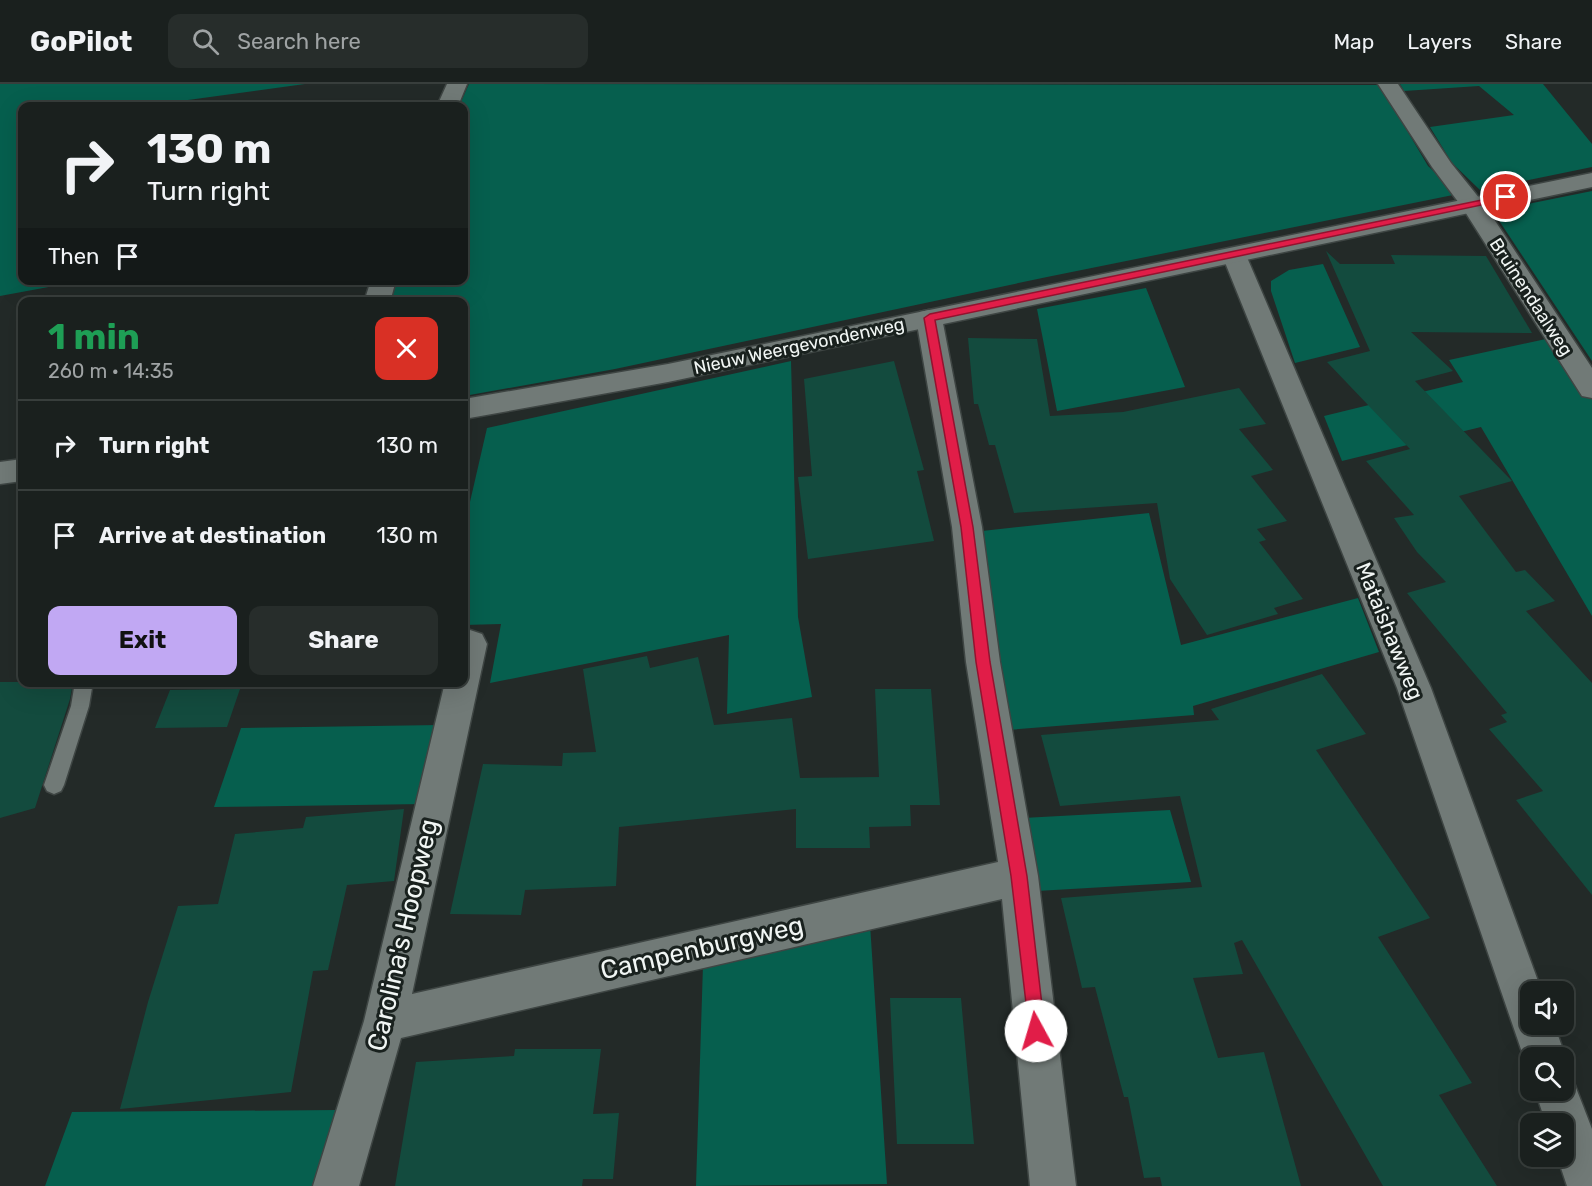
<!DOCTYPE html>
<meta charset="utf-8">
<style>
body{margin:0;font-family:Rubik,sans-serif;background:#272d2b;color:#f1f3f6;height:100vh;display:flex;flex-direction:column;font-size:22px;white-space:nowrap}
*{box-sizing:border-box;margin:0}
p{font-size:20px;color:#9fa3a4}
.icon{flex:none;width:33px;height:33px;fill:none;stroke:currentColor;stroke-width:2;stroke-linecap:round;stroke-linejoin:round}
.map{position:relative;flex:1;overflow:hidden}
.side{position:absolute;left:18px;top:213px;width:450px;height:390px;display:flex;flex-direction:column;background:#1a201e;border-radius:12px;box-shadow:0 6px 24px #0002,0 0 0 2px #383e3c}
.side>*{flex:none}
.top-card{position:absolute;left:18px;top:18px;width:450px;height:183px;border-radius:12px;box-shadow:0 6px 24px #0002,0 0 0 2px #383e3c;background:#1a201e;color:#f1f3f6;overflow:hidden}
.buttons{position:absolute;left:1520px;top:897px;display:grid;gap:12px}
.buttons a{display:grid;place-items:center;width:54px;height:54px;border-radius:12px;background:#1a201e;box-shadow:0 6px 24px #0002,0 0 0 2px #383e3c;font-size:30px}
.pin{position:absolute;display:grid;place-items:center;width:51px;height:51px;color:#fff;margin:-26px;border:3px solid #fff;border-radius:50%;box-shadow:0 2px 6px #0007}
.me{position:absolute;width:66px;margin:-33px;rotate:354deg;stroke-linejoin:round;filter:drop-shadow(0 0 4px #0008)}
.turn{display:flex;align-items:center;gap:21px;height:126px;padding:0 30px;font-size:27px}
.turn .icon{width:78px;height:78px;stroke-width:2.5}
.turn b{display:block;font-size:42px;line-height:51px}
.then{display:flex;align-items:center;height:57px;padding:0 30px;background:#0003;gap:12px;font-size:22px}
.round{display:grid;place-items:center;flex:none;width:63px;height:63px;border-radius:12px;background:#272d2b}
.head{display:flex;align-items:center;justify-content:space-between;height:102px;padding:0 30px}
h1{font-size:36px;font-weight:700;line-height:45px;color:#1e9e55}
.action{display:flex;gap:12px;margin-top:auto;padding:12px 30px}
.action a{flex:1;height:69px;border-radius:12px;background:#c1a8f3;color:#111;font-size:24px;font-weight:700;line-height:69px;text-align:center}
.action a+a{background:#272d2b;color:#f1f3f6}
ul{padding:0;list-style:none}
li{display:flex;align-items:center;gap:18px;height:90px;padding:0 30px;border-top:2px solid #383e3c}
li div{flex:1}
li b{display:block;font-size:22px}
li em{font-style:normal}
header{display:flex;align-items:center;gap:36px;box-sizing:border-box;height:84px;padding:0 30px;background:#1a201e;border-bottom:2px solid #383e3c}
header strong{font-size:28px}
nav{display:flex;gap:33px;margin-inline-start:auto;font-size:21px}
.search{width:420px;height:54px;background:#272d2b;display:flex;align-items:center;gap:15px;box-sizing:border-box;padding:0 21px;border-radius:12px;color:#9fa3a4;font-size:22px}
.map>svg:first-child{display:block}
</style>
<header>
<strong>GoPilot</strong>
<div class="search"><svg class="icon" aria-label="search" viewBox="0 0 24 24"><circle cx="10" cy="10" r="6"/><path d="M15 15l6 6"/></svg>Search here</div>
<nav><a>Map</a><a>Layers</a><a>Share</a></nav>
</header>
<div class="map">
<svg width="1592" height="1102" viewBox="0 0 1592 1102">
<rect width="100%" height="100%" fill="#232a28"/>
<path fill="#065f4e" d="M0,0h305l-117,16 -4,6h-162v174l59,1 -81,15z
M469,0l911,1 48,81 30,28 -411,83 -432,92 -151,27v-94h-76l6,-21 70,-1v-174h-5z
M1400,0h143l49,60v23l-112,23 -28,-27 -22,-36 84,-12 -35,-29 -75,5z
M1592,107v170l-92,-139 -1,-7 19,-9z
M1323,180l37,83 -65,16 -24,-72v-10l18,-11z
M1146,204l39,99 -128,24 -20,-102z
M1555,253l37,59v220l-111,-189 -139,34 -18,-45 139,-34 -14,-22z
M791,277l7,256 14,80 -85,17 2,-79 -239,48 11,-59 -37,1v-97l23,-100z
M1149,429l32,132 177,-47 21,54 -186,54 1,9 -186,15 -26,-199z
M440,641l-16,79 -210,3 27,-79z
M1170,726l21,72 -154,9 -14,-73z
M870,840l17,260 -191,2 7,-221z
M337,1026l-18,76h-274l27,-74z"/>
<path fill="#134b3e" d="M1326,167l14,13h55l-4,-9 95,1 46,77 -121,-1 42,39 -38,10 97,100 -53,15 57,76 9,-2 30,31 -29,10 66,72v212l-76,-95 27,-9 -54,-62 18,-7 -6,-7 6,-2 -100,-120 39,-11 -29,-30 -23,-34 20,-3 -48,-54 44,-12 -83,-87 43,-11z
M968,254l69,1 13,77 73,-4 116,-24 27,36 -27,5 34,41 -22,6 36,45 -30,8 9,11 -7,2 44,57 -29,9 4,6 -71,21 -37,-56 -13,-76 -143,10 -19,-68h-6l-11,-41h-4z
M894,277l30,109 -7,1 17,70 -126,18 -10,-82 14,-1 -8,-97z
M647,572l3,12 48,-11 16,68 78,-7 8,60 79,-1 -4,-88h56l9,116h-30l1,21 -42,1 1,21h-74v-39l-177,18 -3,59 -91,4 -4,25 -71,-1 33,-150 79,2 1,-13 33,-1 -13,-83z
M1322,590l44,60 -50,16 114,168 -52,19 94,146 -33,12 58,91h-114l-141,-246 -8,3 9,31 -50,4 25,80 46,-6 37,134h-139l-2,-9 -16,1 -16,-81h-4l-29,-110 -13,1 -21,-90 141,-11 -22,-91 -120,10 -19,-71 178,-15 -8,-11z
M0,598h73l-3,17 -35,109 -35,10z
M240,605l-13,38 -72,1 15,-38z
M404,725l-10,72 -47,4 -19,85 -15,1 -22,121 -171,17 28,-107 30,-96 40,-2 17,-70 68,-6 3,-11z
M890,914h71l13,146h-77z
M515,965h86l-8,65 26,-1 -6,66h-30l-1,7h-187l21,-124 98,-6z"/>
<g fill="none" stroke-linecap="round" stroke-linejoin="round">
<g stroke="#3e4543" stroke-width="3">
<path id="service" d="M75,598h18l-4,24 -25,79 -3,6 -7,3 -7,-3 -3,-6 27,-79z"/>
</g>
<g stroke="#3e4543" stroke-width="3">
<path id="minor" d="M447,0h20l-9,22h-21z
M1378,0h20l53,79 33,41 108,164v30l-10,-2 -120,-189 -30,-40z
M1234,164l9,2 3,5 185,433 111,304h-12v32h24l12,34 -3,8v-8h-33v15l-6,-15 -127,-370 -175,-433 3,-5z
M371,196h25l-6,22h-26z
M929,226l9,2 4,6 40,209 18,135 38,214 38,310h-46l-28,-287 -601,139 -42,148h-46l51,-165 81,-339h19v-50l6,-2 12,4 5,10 -75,350 586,-132 -32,-200 -14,-135 -36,-209 4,-6z
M1563,987l8,4 21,54v57h-25l-10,-30h6v-32h-17l-11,-34h28z"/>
</g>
<g stroke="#3e4543" stroke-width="3">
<path id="tertiary" d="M1592,89v14l-924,195 -204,37v-20l204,-35z
M22,375v22l-22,3v-22z"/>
</g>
<use href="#service" fill="#717a77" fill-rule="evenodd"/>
<use href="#minor" fill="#717a77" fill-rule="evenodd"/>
<use href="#tertiary" fill="#717a77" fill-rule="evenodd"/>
</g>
<path fill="#e11d48" stroke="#92132f" stroke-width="1.5" d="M1506,111h4v4l-575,121 38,207 17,135 37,214 18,155 -3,6 -6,2 -6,-2 -19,-161 -35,-214 -15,-135 -37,-209 6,-4z"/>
<g text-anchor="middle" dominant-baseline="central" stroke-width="6" stroke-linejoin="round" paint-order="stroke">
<g font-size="18" fill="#f1f6f4" stroke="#19211e">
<text transform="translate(1531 213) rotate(57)">Bruinendaalweg</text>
<text transform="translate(799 262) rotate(-12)">Nieuw Weergevondenweg</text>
</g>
<g font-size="21" fill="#f1f6f4" stroke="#19211e">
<text transform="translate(1390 547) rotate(68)">Mataishawweg</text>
</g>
<g font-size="26" fill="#f1f6f4" stroke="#19211e">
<text transform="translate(403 851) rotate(-77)">Carolina's Hoopweg</text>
<text transform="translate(702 864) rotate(-13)">Campenburgweg</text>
</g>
</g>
</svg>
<div class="buttons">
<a><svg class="icon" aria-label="sound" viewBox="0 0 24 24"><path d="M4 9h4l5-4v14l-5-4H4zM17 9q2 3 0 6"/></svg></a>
<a><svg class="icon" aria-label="search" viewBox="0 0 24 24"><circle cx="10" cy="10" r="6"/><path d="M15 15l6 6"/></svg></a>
<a><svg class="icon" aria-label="layers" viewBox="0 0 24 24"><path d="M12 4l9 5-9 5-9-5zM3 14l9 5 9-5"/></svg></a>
</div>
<div class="pin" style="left:1506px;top:113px;background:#d93025"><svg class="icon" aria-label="arrive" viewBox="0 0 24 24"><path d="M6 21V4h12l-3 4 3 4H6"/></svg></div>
<svg class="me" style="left:1036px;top:947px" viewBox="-20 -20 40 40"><circle r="19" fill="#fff"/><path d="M0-13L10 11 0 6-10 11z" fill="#e11d48"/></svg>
<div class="top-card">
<div class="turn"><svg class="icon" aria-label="right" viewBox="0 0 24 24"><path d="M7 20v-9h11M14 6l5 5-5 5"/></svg><div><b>130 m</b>Turn right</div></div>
<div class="then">Then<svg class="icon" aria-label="arrive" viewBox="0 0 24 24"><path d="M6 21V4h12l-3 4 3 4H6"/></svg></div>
</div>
<section class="side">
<div class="head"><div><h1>1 min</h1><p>260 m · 14:35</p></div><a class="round" style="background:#d93025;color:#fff"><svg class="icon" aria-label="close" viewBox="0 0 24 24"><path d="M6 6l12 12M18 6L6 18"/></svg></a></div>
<ul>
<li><svg class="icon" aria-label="right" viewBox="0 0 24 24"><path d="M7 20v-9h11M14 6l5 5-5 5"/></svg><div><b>Turn right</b></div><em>130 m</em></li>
<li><svg class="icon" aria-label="arrive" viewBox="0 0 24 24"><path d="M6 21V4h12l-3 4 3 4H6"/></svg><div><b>Arrive at destination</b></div><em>130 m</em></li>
</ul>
<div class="action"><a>Exit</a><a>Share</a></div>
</section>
</div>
